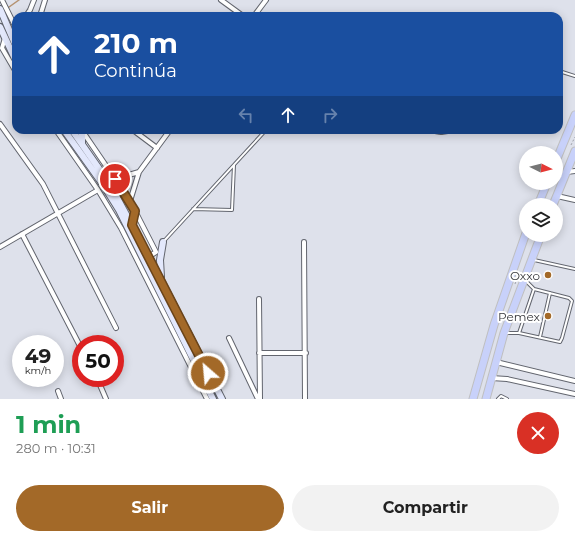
<!DOCTYPE html>
<html lang="es">
<meta charset="utf-8">
<style>
body{margin:0;font-family:Montserrat,sans-serif;background:#f2f2f2;color:#222;height:100vh;display:flex;flex-direction:column;font-size:15px;white-space:nowrap}
*{box-sizing:border-box;margin:0}
p{font-size:13px;color:#767676}
.icon{flex:none;width:22px;height:22px;fill:none;stroke:currentColor;stroke-width:2;stroke-linecap:round;stroke-linejoin:round}
.map{position:relative;height:399px;overflow:hidden}
.sheet{display:flex;flex-direction:column;background:#fff;flex:1}
.sheet>*{flex:none}
.hud{position:absolute;left:12px;top:12px;width:551px;height:122px;border-radius:12px;box-shadow:0 2px 10px #0003;background:#1a4fa0;color:#fff;overflow:hidden}
.needle{width:26px;rotate:96deg}
.fabs{position:absolute;left:519px;top:146px;display:grid;gap:8px}
.fabs a{display:grid;place-items:center;width:44px;height:44px;border-radius:50%;background:#fff;box-shadow:0 2px 10px #0003;font-size:20px}
.speed{position:absolute;left:12px;top:335px;display:flex;gap:8px;font-size:20px;font-weight:700;text-align:center}
.speed>*{display:grid;place-content:center;width:52px;height:52px;border-radius:50%;background:#fff;box-shadow:0 2px 10px #0003;line-height:1}
.speed small{font-size:10px;font-weight:400}
.speed .limit{border:6px solid #d22;background:#fff;color:#111}
.pin{position:absolute;display:grid;place-items:center;width:34px;height:34px;color:#fff;margin:-17px;border:2px solid #fff;border-radius:50%;box-shadow:0 1px 4px #0007}
.me{position:absolute;width:44px;margin:-22px;rotate:333deg;stroke-linejoin:round;filter:drop-shadow(0 0 3px #0008)}
.turn{display:flex;align-items:center;gap:14px;height:84px;padding:0 16px;font-size:18px}
.turn .icon{width:52px;height:52px;stroke-width:2.5}
.turn b{display:block;font-size:28px;line-height:34px}
.lanes{display:flex;align-items:center;height:38px;padding:0 16px;background:#0003;justify-content:center;gap:20px;direction:ltr}
.lanes .off{opacity:.35}
.round{display:grid;place-items:center;flex:none;width:42px;height:42px;border-radius:21px;background:#f2f2f2}
.headline{display:flex;align-items:center;justify-content:space-between;height:68px;padding:0 16px}
h1{font-size:24px;font-weight:700;line-height:30px;color:#1e9e55}
.button{display:flex;gap:8px;margin-top:auto;padding:8px 16px}
.button a{flex:1;height:46px;border-radius:24px;background:#a36928;color:#fff;font-size:16px;font-weight:700;line-height:46px;text-align:center}
.button a+a{background:#f2f2f2;color:#222}
.map>svg:first-child{display:block}
</style>
<div class="map">
<svg width="575" height="399" viewBox="0 0 575 399">
<rect width="100%" height="100%" fill="#dee1eb"/>
<g fill="none" stroke-linecap="round" stroke-linejoin="round">
<path stroke="#b59372" stroke-width="1.5" d="M2,12l17,-12"/>
<g stroke="#62656e" stroke-width="4">
<path id="lane" d="M559,71l16,5
M429,130c9,3 15,5 23,0
M193,209l39,1 2,-45
M164,241l102,-111
M534,260l41,9
M505,333h14l41,9 2,-4 10,-37 -3,-3 -35,-9 -8,-8
M519,333l15,-44
M540,337l10,-44
M498,399l3,-3 6,3"/>
</g>
<g stroke="#62656e" stroke-width="6">
<path id="street" d="M2,0l14,28
M221,0l22,16
M26,16l4,-6 4,-10
M40,16l5,-16
M254,16l12,-16
M5,38l-3,10 14,24
M0,124l43,60 73,144
M56,130l42,60 23,38 86,171
M133,130l24,18
M83,132l47,69 26,51 -9,6
M567,172l8,-1
M115,179l24,-7
M557,196l18,4
M130,201l9,-29 31,-42
M22,234l58,112
M304,242l1,157
M0,247l98,-57
M259,299l1,100
M229,338l29,61
M259,353h47
M496,362l79,19
M97,378l9,21
M491,378l16,1 68,15
M58,391l3,8"/>
</g>
<g stroke="#62656e" stroke-width="8">
<path id="secondary" d="M0,9l16,37
M0,27l16,34
M64,130l40,56 15,24 94,189
M72,130l37,53 40,74 73,142
M82,130v14
M132,225l3,-14
M161,277l-1,-17 3,-18"/>
</g>
<g stroke="#bfbfc0" stroke-width="9">
<path id="primary" d="M556,161l19,-46
M538,205l9,-22
M553,205l22,-54
M473,399l21,-74 32,-92
M486,399l18,-66 37,-98"/>
</g>
<path stroke="#9ea0a8" stroke-width="1" stroke-dasharray="2 2" stroke-linecap="butt" d="M571,145l4,-8
M515,284l3,-8"/>
<use href="#lane" stroke="#fff" stroke-width="2"/>
<use href="#street" stroke="#fff" stroke-width="4"/>
<use href="#secondary" stroke="#e3e8fc" stroke-width="6"/>
<use href="#primary" stroke="#c8d1fa" stroke-width="7"/>
</g>
<g fill="none" stroke-linecap="round" stroke-linejoin="round">
<g stroke="#6a441a" stroke-width="10">
<path id="route" d="M115,179l20,32 -3,14 76,148"/>
</g>
<use href="#route" stroke="#a36928" stroke-width="7"/>
</g>
<g fill="#a36928" stroke="#fff" stroke-width="1.5">
<circle cx="548" cy="275" r="4"/>
<circle cx="548" cy="316" r="4"/>
</g>
<g text-anchor="middle" dominant-baseline="central" stroke-width="4" stroke-linejoin="round" paint-order="stroke">
<g font-size="12" fill="#36373b" stroke="#fff" text-anchor="end">
<text x="540" y="275">Oxxo</text>
<text x="540" y="316">Pemex</text>
</g>
</g>
</svg>
<div class="fabs">
<a><svg class="needle" viewBox="-14 -14 28 28"><path d="M0-13l5 13h-10z" fill="#e53935"/><path d="M0 13l5-13h-10z" fill="#767676"/></svg></a>
<a><svg class="icon" aria-label="layers" viewBox="0 0 24 24"><path d="M12 4l9 5-9 5-9-5zM3 14l9 5 9-5"/></svg></a>
</div>
<div class="speed"><div>49<small>km/h</small></div><div class="limit">50</div></div>
<div class="pin" style="left:115px;top:179px;background:#d93025"><svg class="icon" aria-label="arrive" viewBox="0 0 24 24"><path d="M6 21V4h12l-3 4 3 4H6"/></svg></div>
<svg class="me" style="left:208px;top:373px" viewBox="-20 -20 40 40"><circle r="17" fill="#a36928" stroke="#fff" stroke-width="3"/><path d="M0-11L8 9 0 5-8 9z" fill="#fff"/></svg>
<div class="hud">
<div class="turn"><svg class="icon" aria-label="ahead" viewBox="0 0 24 24"><path d="M12 20V5M6 11l6-6 6 6"/></svg><div><b>210 m</b>Continúa</div></div>
<div class="lanes"><svg class="icon off" aria-label="left" viewBox="0 0 24 24"><path d="M17 20v-9H6M10 6l-5 5 5 5"/></svg><svg class="icon" aria-label="ahead" viewBox="0 0 24 24"><path d="M12 20V5M6 11l6-6 6 6"/></svg><svg class="icon off" aria-label="right" viewBox="0 0 24 24"><path d="M7 20v-9h11M14 6l5 5-5 5"/></svg></div>
</div>
</div>
<section class="sheet">
<div class="headline"><div><h1>1 min</h1><p>280 m · 10:31</p></div><a class="round" style="background:#d93025;color:#fff"><svg class="icon" aria-label="close" viewBox="0 0 24 24"><path d="M6 6l12 12M18 6L6 18"/></svg></a></div>
<div class="button"><a>Salir</a><a>Compartir</a></div>
</section>
